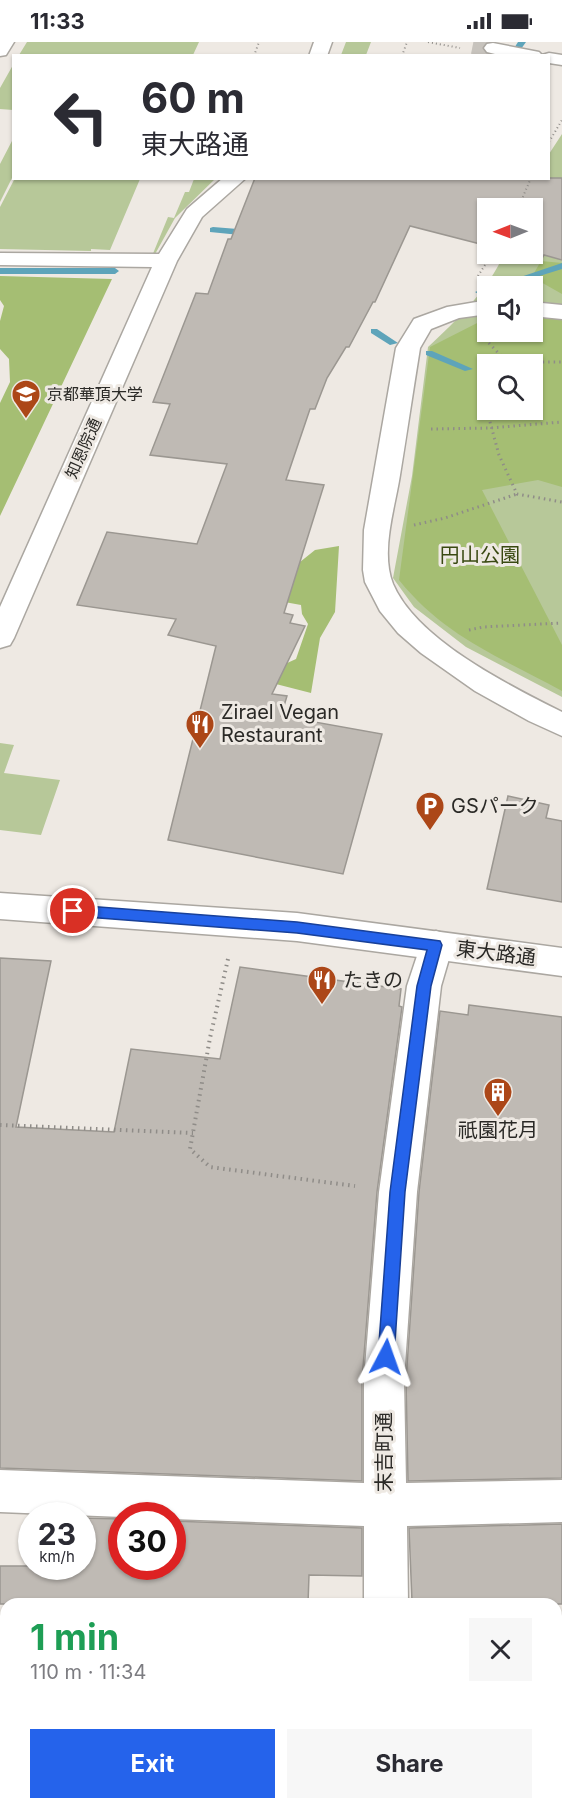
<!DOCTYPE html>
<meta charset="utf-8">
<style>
body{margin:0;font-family:Inter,"Noto Sans JP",sans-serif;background:#f7f7f7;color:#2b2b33;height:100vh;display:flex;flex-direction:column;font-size:22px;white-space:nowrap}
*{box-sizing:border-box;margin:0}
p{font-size:20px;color:#7c7c81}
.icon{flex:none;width:33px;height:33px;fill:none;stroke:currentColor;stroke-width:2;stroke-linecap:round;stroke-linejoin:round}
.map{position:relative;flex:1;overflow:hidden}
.panel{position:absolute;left:0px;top:1556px;width:562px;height:212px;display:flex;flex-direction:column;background:#fff;border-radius:18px 18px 0 0;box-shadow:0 2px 4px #0004}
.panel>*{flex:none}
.guide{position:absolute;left:12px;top:12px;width:538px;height:126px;border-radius:0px;box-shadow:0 2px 4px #0004;background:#fff;color:#2b2b33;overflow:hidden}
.needle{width:39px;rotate:269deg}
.fabs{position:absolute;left:477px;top:156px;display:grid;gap:12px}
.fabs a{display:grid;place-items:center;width:66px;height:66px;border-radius:0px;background:#fff;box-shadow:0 2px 4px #0004;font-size:30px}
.speed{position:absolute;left:18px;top:1460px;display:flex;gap:12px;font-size:30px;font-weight:700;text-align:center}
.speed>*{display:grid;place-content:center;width:78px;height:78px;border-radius:50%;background:#fff;box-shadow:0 2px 4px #0004;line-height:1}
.speed small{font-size:15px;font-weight:400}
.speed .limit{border:9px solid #d22;background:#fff;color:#111}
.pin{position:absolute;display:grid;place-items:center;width:51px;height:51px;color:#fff;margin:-26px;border:3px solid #fff;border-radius:50%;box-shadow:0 2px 6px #0007}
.me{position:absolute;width:66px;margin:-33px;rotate:4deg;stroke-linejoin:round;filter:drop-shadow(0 0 4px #0008)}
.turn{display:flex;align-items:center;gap:21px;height:126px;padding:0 30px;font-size:27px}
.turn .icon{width:78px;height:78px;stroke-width:2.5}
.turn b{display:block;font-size:42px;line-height:51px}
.round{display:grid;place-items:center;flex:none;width:63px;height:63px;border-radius:0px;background:#f7f7f7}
.headline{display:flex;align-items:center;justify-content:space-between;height:102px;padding:0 30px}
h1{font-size:36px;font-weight:700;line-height:45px;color:#1e9e55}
.button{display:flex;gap:12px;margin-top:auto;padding:12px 30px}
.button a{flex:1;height:69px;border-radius:0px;background:#2563eb;color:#fff;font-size:24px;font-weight:700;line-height:69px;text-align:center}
.button a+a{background:#f7f7f7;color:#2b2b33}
.status{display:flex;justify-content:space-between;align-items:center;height:42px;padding:0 30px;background:#fff;direction:ltr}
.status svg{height:16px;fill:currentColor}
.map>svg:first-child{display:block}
</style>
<div class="status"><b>11:33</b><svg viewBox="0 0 49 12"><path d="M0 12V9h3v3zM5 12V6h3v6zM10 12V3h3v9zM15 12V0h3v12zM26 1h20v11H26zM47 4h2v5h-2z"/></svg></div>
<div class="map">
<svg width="562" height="1766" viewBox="0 0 562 1766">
<rect width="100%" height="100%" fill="#eee9e3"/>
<path fill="#b7c899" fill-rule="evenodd" d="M27,0h172l-6,13h-174z
M346,0h25l-5,13h-25z
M13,23v45l-13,-1v-21z
M562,92v563l-96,-50 -52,-40 -21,-29 19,-102 16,-129c29,-27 60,-57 76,-93h28v-46h-8l13,-29 12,-1v-24zM488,244h44v46h-44zM488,322h44v46h-44z
M13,97v37l-13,26v-38z
M15,136h125v1l-30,71 -19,-1v2l-91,-2v-42z
M194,137h21l-40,39 -21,38h-2l16,-39 6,1 11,-26h4z
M0,701l14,2 -10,28 56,7 -19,55 -41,-5z"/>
<path fill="#a5be73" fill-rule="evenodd" d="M541,219l21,2v31l-23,-13 -5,-8z
M0,234l112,3 -112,237v-113l10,-21 -1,-23 -9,-10v-28l4,-15 -4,-6z
M533,274l29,4v167l-24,-7 -56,10 80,155v46c-62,-34 -117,-54 -163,-111l31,-233 57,-29 1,14h44zM488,322h44v46h-44z
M339,504l-4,66 -15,26 -9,55 -39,-10 13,-19 11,-5 12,-35 -6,-10 -1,-9 -101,-18 100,-25 15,-12z"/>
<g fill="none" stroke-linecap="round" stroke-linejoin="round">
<path fill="#5ea4ba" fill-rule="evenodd" d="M518,0h8l-10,14h-7z
M213,185l37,3 4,3 -4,3 -40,-4v-4z
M562,221v6l-55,17h-13z
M0,226h115l4,3 -4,3h-115z
M488,245v6l-8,2 -5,-3z
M371,287h6l21,14 -8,2 -19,-12z
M426,309h6l41,18 -8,2 -39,-16z"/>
</g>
<path fill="#bfbab4" stroke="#9b9791" stroke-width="1.5" d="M255,136h307v82l-18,-5 -3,5 -25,-6h16v-46h-44v38l-78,-20 -35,76h-2l-24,45h-3l-19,31 -12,31h-5l-24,71 38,5 -40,128 9,2 -3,8 15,3 -33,68 15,2 -6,20 101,18 -39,140 -175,-34 48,-194 -48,-11 8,-16 -99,-14 30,-73 90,12 30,-80 -77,-9 20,-51 -17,-2 43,-109 12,1 20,-55h3z
M508,754l41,9 -3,13 16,3v81l-75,-13z
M0,916l51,3 -35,166 98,5 17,-83 89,10 20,-92 161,22 -2,17 3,1 -25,185 -15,188v101l-362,-13z
M469,963l93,12v461l-154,3 -2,-101 13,-188 21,-181 28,4z
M82,1476l40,1v47h50v-45l190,7v48l-53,-1 -1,29h-308v-38h82z
M562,1482v80h-49l-1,-4 -100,1 -3,-73z"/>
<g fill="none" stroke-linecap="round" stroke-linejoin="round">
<path stroke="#c7c3bd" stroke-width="20" stroke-dasharray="20 10" stroke-linecap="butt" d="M473,2l20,4"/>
<g stroke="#aba7a1" stroke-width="3">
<path id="minor" d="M0,0h14l-8,13 -6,1z
M314,0h18l-5,14h-18z
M493,1l46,9 3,3 7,-2 13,2v10l-13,-2v-7h-46l-16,-4 -3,-4 3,-4z
M223,136h23l-44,39 -25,44 -163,377 -4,7 -10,3v-41l152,-340 -152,-2v-12l159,1 28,-45z
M488,258v14l-29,4 -28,11 -11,19c-7,42 -13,85 -20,127 -5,33 -20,76 -7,109 24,56 117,102 169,128v24l-33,-15 -54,-30 -54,-38 -23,-20 -18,-22 -15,-29 -2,-12 1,-40 32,-182 18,-29 33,-12z
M532,260l30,3v14l-30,-3z
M436,889l12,4 5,10 -12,41 -24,206 -13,188 2,103 156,-3v42l-155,4 1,78h-44v-78l-192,-7v-4l-50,2 -122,-5v-42l364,13v-103l15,-188 28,-206 17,-51z
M365,1761h48v5h-48z"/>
</g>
<g stroke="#aba7a1" stroke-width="3">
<path id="major" d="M0,851l297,20 265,35v28l-265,-35 -297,-22z"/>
</g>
<path stroke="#8f8c88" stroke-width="2" stroke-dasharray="1 3" stroke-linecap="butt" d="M428,0l32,6
M254,14l5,-14
M402,14l5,-14
M549,100l13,-22
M518,166l13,-30
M478,234l14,-22"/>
<path stroke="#8f8c88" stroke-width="3" stroke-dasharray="1.5 4" stroke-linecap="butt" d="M485,297l22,23
M505,322l2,-2h55
M488,340l-7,7 18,66 18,39 45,8
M431,387l59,-1 72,-6
M414,483l31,-7 72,-24
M469,588l14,-3 79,-4"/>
<path stroke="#8f8c88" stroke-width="4" stroke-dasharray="1.5 4.5" stroke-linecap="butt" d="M228,917l-18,79 -20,111 20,18 145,19
M0,1083l193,8"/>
<use href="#minor" fill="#fff" fill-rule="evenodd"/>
<use href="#major" fill="#fff" fill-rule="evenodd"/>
</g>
<path fill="#2563eb" stroke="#184099" stroke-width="1.5" d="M73,863l224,17 143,19 2,4 -11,41 -26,206 -11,165 -2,6 -6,2 -6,-2 -2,-6 12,-165 27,-206 10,-36 -130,-17 -224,-17 -7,-5z"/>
<defs>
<g id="university-pin" transform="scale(1.5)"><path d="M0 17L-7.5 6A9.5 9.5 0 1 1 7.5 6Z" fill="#ac4718" stroke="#eee9e3"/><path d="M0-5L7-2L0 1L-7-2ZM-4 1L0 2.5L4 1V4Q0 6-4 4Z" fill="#fff"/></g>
<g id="restaurant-pin" transform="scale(1.5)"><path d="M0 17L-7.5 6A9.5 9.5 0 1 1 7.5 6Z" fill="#ac4718" stroke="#eee9e3"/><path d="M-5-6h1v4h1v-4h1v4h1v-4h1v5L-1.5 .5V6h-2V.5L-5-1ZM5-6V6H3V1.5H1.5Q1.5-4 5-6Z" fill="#fff"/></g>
<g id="parking-pin" transform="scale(1.5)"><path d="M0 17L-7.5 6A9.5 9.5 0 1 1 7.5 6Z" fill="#ac4718" stroke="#eee9e3"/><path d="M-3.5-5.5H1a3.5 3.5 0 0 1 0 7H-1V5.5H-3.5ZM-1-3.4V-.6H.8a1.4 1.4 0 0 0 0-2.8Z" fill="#fff"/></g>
<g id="building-pin" transform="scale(1.5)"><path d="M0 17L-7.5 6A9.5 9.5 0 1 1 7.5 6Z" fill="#ac4718" stroke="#eee9e3"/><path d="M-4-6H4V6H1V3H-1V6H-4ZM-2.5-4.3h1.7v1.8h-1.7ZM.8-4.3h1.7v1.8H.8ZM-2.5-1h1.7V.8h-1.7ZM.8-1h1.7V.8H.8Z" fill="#fff"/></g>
</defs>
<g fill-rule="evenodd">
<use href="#university-pin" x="26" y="352"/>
<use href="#restaurant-pin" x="200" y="682"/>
<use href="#parking-pin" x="430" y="764"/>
<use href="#restaurant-pin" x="322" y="938"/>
<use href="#building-pin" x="498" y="1050"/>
</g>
<g text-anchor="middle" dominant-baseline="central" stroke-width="6" stroke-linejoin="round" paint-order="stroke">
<g font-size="16" fill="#2a2926" stroke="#eee9e3" text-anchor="start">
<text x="47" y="352">京都華頂大学</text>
</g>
<g font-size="16" fill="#2a2926" stroke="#eee9e3">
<text transform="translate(83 406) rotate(-66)">知恩院通</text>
</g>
<g font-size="20" fill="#394911" stroke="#eee9e3">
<text x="480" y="513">円山公園</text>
</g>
<g font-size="20" fill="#2a2926" stroke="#eee9e3" text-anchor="start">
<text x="221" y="670">Zirael Vegan<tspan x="221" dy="23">Restaurant</tspan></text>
<text x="451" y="764">GSパーク</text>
<text x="343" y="938">たきの</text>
<text x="498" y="1088" text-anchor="middle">祇園花月</text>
</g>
<g font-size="20" fill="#2a2926" stroke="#eee9e3">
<text transform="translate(496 911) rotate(7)">東大路通</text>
<text transform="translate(384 1410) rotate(-90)">末吉町通</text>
</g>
</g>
</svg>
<div class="fabs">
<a><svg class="needle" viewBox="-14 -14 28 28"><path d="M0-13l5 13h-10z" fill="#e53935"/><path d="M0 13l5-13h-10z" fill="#7c7c81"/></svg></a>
<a><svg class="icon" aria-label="sound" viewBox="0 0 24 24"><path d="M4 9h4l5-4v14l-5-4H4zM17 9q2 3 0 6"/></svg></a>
<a><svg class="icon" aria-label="search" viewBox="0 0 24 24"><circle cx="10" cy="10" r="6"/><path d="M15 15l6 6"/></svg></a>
</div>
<div class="speed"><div>23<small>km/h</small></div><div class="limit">30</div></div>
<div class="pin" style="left:73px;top:869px;background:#d93025"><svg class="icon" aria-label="arrive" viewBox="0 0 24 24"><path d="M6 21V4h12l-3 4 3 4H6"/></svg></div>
<svg class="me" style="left:386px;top:1315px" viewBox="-20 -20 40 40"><path d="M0-17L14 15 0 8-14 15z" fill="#2563eb" stroke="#fff" stroke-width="4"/></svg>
<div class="guide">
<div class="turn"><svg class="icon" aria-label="left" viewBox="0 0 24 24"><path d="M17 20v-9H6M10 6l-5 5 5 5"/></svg><div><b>60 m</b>東大路通</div></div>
</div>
<section class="panel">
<div class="headline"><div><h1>1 min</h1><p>110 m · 11:34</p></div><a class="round"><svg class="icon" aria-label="close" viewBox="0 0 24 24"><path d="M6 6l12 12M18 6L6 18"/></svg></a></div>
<div class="button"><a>Exit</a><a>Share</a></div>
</section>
</div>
